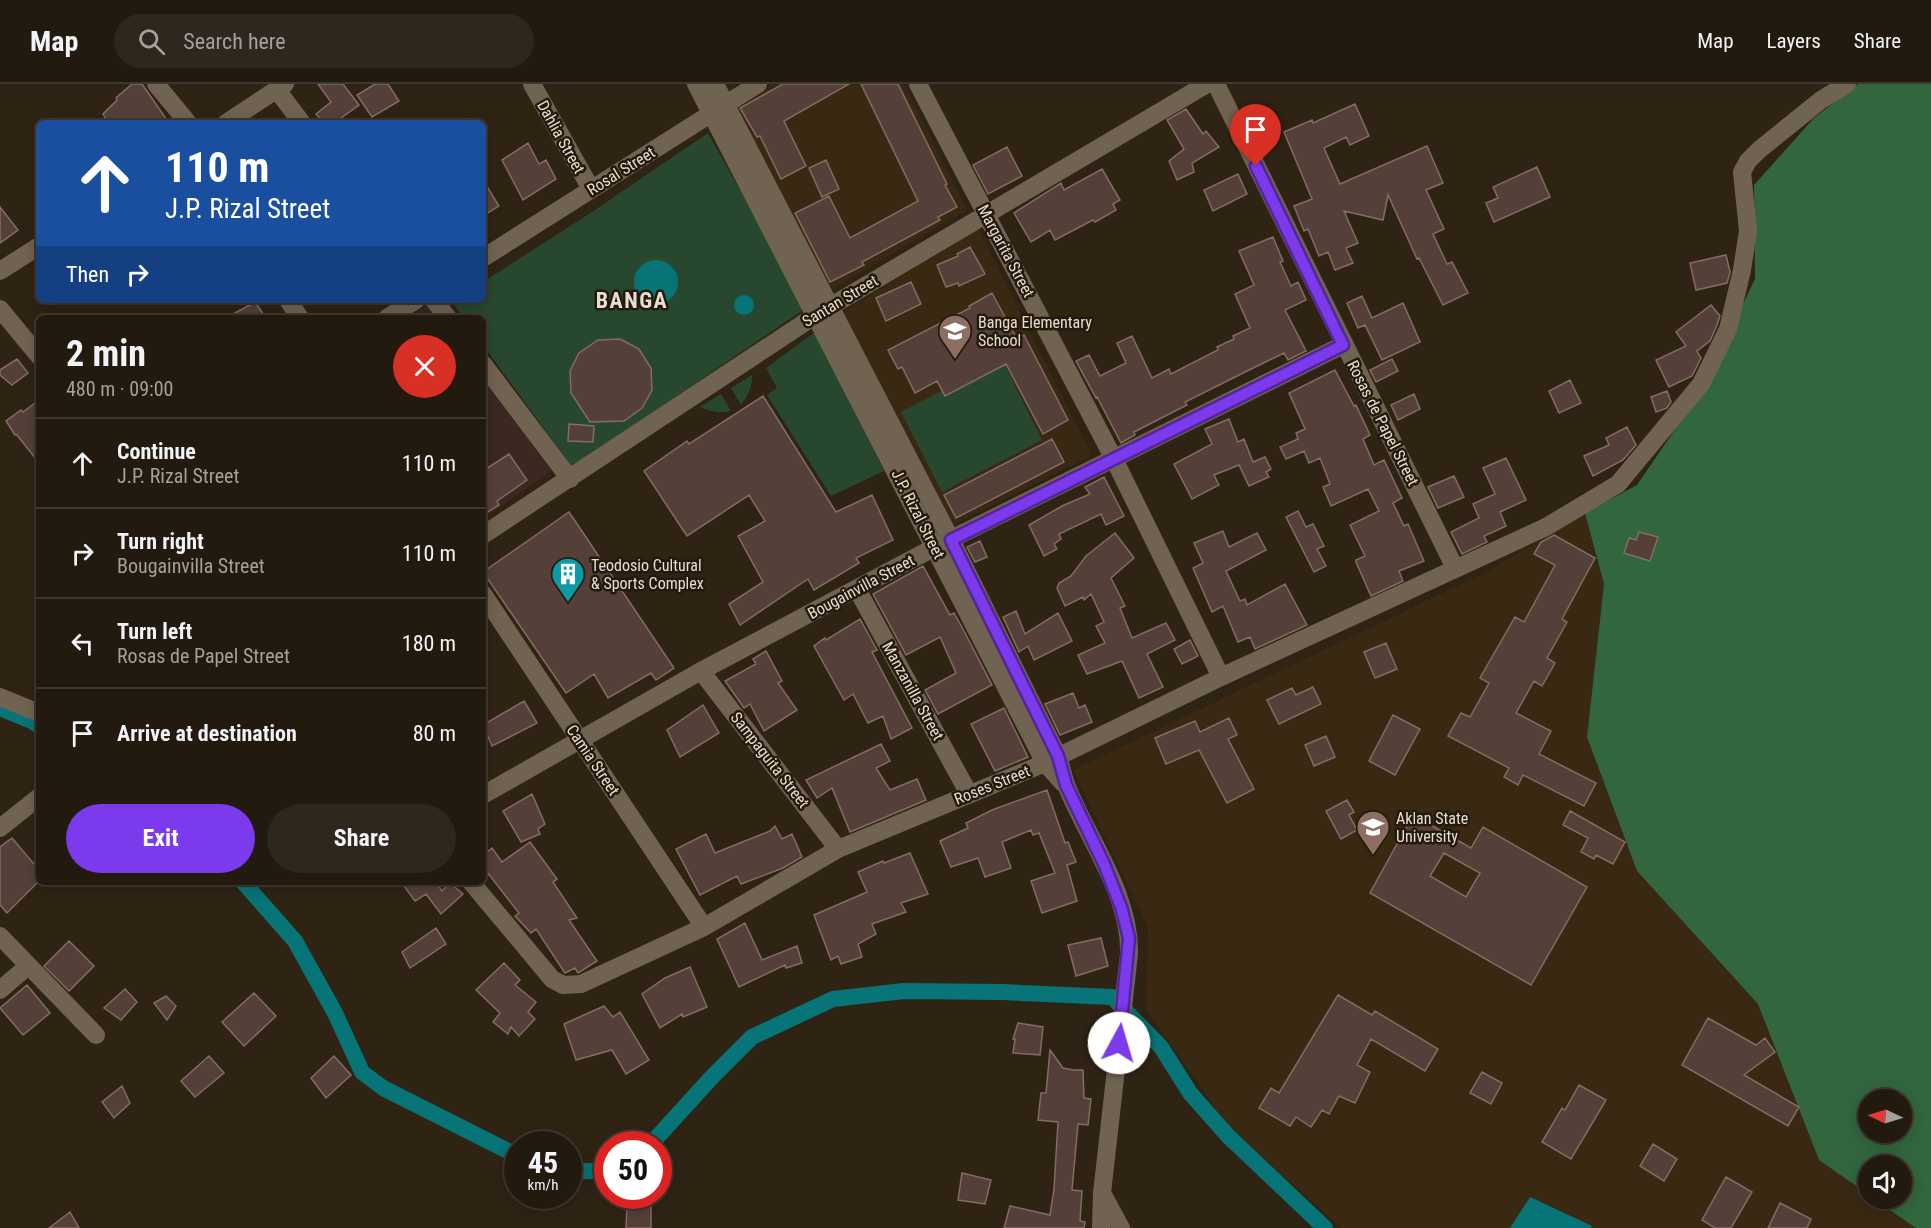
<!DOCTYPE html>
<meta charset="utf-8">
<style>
body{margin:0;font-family:"Roboto Condensed",sans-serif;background:#2f271d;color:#f1f3f6;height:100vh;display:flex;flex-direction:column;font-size:22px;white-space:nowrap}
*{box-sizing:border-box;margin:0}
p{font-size:20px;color:#a3a19e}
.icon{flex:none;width:33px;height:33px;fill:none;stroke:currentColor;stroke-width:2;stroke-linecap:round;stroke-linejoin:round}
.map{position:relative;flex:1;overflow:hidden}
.drawer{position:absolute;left:36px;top:231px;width:450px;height:570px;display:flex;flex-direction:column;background:#231a0f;border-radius:9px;box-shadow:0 3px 15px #0003,0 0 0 2px #40382f}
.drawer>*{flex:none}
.top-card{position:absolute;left:36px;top:36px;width:450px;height:183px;border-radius:9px;box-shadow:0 3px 15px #0003,0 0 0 2px #40382f;background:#1a4fa0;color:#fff;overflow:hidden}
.needle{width:39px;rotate:274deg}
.buttons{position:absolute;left:1858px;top:1005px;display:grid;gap:12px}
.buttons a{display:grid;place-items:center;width:54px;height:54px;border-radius:50%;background:#231a0f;box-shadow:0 3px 15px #0003,0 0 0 2px #40382f;font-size:30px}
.speed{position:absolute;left:504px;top:1047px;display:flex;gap:12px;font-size:30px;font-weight:700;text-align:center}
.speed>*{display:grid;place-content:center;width:78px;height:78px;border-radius:50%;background:#231a0f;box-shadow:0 3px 15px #0003,0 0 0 2px #40382f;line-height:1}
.speed small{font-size:15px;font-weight:400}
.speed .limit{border:9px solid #d22;background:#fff;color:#111}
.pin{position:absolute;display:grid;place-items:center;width:51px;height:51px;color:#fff;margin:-62px -26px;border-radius:50% 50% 50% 0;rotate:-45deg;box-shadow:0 0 6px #0007}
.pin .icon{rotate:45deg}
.me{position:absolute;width:66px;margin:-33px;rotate:6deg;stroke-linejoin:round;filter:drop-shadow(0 0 4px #0008)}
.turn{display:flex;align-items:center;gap:21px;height:126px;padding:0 30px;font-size:27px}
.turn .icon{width:78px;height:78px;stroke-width:2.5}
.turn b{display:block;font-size:42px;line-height:51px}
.then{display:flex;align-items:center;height:57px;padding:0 30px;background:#0003;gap:12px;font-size:22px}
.round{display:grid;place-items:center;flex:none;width:63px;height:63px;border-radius:32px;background:#2f271d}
.headline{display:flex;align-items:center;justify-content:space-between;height:102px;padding:0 30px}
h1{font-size:36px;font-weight:700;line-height:45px}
.cta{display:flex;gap:12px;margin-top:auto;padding:12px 30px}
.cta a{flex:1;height:69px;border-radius:36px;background:#7c3aed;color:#fff;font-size:24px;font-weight:700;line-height:69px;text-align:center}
.cta a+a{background:#2f271d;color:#f1f3f6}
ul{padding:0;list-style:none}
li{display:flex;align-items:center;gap:18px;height:90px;padding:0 30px;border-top:2px solid #40382f}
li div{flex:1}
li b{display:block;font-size:22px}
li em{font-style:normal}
header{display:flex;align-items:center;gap:36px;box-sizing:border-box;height:84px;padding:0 30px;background:#231a0f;border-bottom:2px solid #40382f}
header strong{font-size:28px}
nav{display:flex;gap:33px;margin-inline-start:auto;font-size:21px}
.search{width:420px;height:54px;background:#2f271d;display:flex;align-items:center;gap:15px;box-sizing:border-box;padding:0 21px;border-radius:33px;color:#a3a19e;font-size:22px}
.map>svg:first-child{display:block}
</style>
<header>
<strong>Map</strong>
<div class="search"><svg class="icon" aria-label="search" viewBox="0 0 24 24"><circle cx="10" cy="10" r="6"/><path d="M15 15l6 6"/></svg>Search here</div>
<nav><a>Map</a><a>Layers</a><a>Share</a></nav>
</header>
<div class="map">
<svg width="1931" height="1144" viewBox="0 0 1931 1144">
<rect width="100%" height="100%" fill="#2f2314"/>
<path fill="#3a2821" d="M429,220l10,14h-32z
M483,294l69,93 -69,48z"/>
<path fill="#392913" d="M772,0h132l63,126 -136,80 -97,-182z
M978,145l114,226 -139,70 -112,-212z
M1585,429l19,71 -17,153 50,134 121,133 61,156 50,35v3l5,1 42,29h-574l-113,-100 -83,-119 2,-82 -75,-157 418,-200z"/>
<path fill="#27482f" d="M708,49l98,175 -234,159 -89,-122v-27h-19l-12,-16 2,-2h29v-18l109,-70z
M815,248l69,139 -53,25 -64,-101 10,-7 -11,-20z
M1002,275l40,81 -100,52 -41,-80z
M752,291c0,12 -3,20 -11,30l-10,-17z
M721,310l10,17c-12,2 -20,1 -31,-4z"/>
<path fill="#31663f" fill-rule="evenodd" d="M1858,0h73v1144h-15l-42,-29 28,-1v-32h-33v29l-50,-35 -61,-156 -121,-133 -50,-134 17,-153 -19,-71 52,-28 61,-89 57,-117 -1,-94 60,-67zM1869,1016h33v32h-33z"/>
<path fill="#077478" d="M634 198a22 22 0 1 1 44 0a22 22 0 1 1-44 0Z
M734 221a10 10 0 1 1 20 0a10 10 0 1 1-20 0Z
M1530,1113l62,29 -1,2h-81z"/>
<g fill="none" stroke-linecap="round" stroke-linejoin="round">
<path stroke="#077478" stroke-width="16" d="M0,624l32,13 7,5
M243,798l52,59 40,72 27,59 21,16 135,68
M651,1060l60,-66 41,-41 81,-38 71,-8 98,1 110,5 49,50 29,46 38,43 97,92
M568,1087h40"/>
</g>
<path fill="#554039" stroke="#836c64" stroke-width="1.5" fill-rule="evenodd" d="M132,0h10l27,39h-61l-5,-9 14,-14 -1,-2z
M318,0h25l16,21 -25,18h-10l-8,-9 15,-12z
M375,0h13l11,17 -27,16 -15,-22z
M783,0h66l-65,37 22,45 -25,13 -21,-43 -3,1 -17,-29z
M861,0h37l49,100 -2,1 12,22 -19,10 2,3 -78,42 2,3 -34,17 -35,-69 34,-17 21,42 68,-37z
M1355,20l14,32 -19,9 -4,-8 -22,11 16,36 87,-38 16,37 -17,7 18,39 -11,5 14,30 5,-2 16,31 -25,12 -24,-47 -2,1 -29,-64 -5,25 -39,-9 14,32 -12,5 7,15 -18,7 -7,-18 -9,4 -11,-27 -4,2 -10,-25 18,-7 -28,-67 28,-12 1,3z
M1186,25l17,25 3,-3 13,16 -27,16 2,9 -17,8 -8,-19 15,-12 -17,-29z
M528,59l11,21 7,-4 10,19 -33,21 -21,-40z
M1007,63l15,29 -34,18 -15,-29z
M826,76l13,29 -17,8 -13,-29z
M1537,83l13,30 -56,25 -8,-19 12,-5 -5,-11z
M1102,85l18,31 -7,4 3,6 -21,12 -2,-2 -38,20 -5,-10 -19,12 -17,-29 47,-30 3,7z
M1238,90l9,20 -34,17 -9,-21z
M483,96l16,26 -16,10z
M0,123l18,23 -18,13z
M1273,153l10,24 -3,1 11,24 7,-4 8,18 -21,10 21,41 -18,9 -4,-7 -35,17 -64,32 2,3 -53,27 1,3 -14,8 -24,-46 -1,1 -20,-37 13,-6 11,21 26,-13 -9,-20 15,-7 20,42 17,-9 2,5 47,-24 -1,-3 17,-8 -1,-3 17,-8 -15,-34 19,-9 -15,-34z
M970,163l15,27 -26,12 -1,-3 -12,4 -9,-22 21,-9 -1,-2z
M1726,171l4,17 -3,11 -31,7 -6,-27z
M911,198l10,22 -35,17 -10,-23z
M992,209l25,46 7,-4 44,85 -25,14 -37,-70 -61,32 -8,-15 -22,12 -13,-26 -4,2 -10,-19 82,-42 -1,-2z
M1362,212l10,22 31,-15 17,39 -38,18 -17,-35 -7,3 -11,-25z
M255,218l11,16h-40z
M1711,221l9,11 -3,9 -7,16 -13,10 4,7 -9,18 -23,11 -13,-27 30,-14 -10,-14z
M620,255l19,10 12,19 1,22 -10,18 -18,13 -34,1 -19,-29 -1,-22 9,-18 19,-13z
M17,275l11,14 -16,12 -12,-10v-5z
M1392,275l6,12 -22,11 -6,-12z
M1335,286l19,36 2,-1 14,30 -7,4 11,26 10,-5 18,38 -9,5 11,23 4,-2 16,37 -25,10 4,10 -32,15 -15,-34v-2l9,-4 -15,-31 29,-14 -11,-22 -37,17 -8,-19 7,-3 -10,-26 -11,5 -5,-12 -18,8 -6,-12 18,-8 -2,-6 9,-4 -16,-36z
M1570,296l11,23 -22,10 -10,-22z
M1667,307l4,11 -4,6 -11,4 -5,-15z
M1414,310l6,15 -22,11 -7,-15z
M763,312l73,116 36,-17 21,45 -37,18 3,5 -45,27 -6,-11 -68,46 -11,-21 34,-22 -25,-46 27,-15 -16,-26 -62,41 -43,-65 43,-30 2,3z
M39,316v63l-22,-28h-2l-9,-14 15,-11 2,2z
M1229,335l9,23 6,-3 9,23 12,-5 6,12 -5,3 3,5 -20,9 -10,-21 -25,10 5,10 -27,14 -18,-35 38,-20 -7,-15z
M569,340l25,2 -1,16 -25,-1z
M1627,343l9,18 -13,15 -30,16 -9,-20 25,-11 -3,-7z
M1052,355l12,23 -108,56 -12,-23z
M509,370l18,26 -30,21 2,4 -16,10v-44z
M1506,374l20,42 -26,12 6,14 -22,10 3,6 -25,12 -11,-22 28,-14 -6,-14 22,-10 -12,-26z
M1454,392l10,21 -26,11 -10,-21z
M1104,393l20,39 -18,9 -5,-11 -42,20 2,5 -7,5 3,5 -13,7 -15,-31 33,-19 28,-12 -5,-7z
M1298,427l8,16 7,-3 11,22 -7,3 9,17 -12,6 -28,-55z
M569,428l105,156 -18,12 -5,-7 -43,25 -14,-24 -28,19 -83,-121z
M1223,447l6,16 28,-14 9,17 -40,21 14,30 5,-2 2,6 38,-21 22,41 -52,24 -5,-12 -12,5 -15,-36 -11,6 -19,-44 10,-5 -9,-20z
M1639,448l19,5 -8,24 -26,-8 5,-15 7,2z
M1115,449l19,25 -23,20 14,28 -5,2 12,30 34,-15 9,17 -28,14 16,33 -24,11 -17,-37 -35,13 -9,-19 27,-12 -9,-17 8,-4 -13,-28 -7,6 -1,-3 -18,9 -8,-18 2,-5 12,-7 15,-20z
M1554,451l41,23 -33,61 5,3 -20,36 8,5 -13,23 -8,-5 -18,32 35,18 -12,23 57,29 -12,23 -61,-31 -5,10 -14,-8 5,-9 -61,-32 13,-23 9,4 19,-34 -9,-5 35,-61 9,5 31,-57 -21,-11 7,-12z
M980,457l7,16 -12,5 -8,-15z
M923,482l27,49 4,-2 10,18 28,54 -54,29 -13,-24 31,-17 -16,-36 -34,18 -33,-61z
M1016,527l9,23 33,-21 14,28 -38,19 -6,-14 -9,6 -16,-35z
M860,535l17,31 -5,2 40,76 -21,11 -8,-23 -15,7 -15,-29 -9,6 -30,-54 11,-8 1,2z
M1190,556l8,16 -16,8 -8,-15z
M1386,559l11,26 -22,9 -11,-26z
M766,567l16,30 -4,2 19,27 -33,21 -14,-27 -6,4 -19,-27 31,-17 -3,-5z
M1313,603l8,17 -42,20 -12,-24 25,-12 4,7z
M1073,609l6,15 6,-3 7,17 -32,13 -15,-31z
M524,617l13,22 -45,23 -9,-21z
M703,621l16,28 -39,24 -13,-27z
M1004,624l24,49 -33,14 -24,-47z
M1393,631l27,14 -25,46 -26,-14z
M1229,634l8,17 -9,4 26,50 -27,14 -28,-53 -33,14 -11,-26 40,-17 5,11z
M1326,652l9,21 -21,9 -9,-21z
M881,660l9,17 -14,7 14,22 27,-11 9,21 -76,32 -18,-44 -15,10 -11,-18z
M1047,706l18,53 3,-1 8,20 -9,3 10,36 -35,12 -11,-32 24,-8 -16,-40 -6,2 -2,-5 -29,12 9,26 -26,9 -7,-19 -27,9 -11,-26 28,-13 -2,-5 26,-13z
M532,710l13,30 -7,5 2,5 -19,8 -18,-31z
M1347,716l7,12 -5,3 8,15 -16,9 -15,-28z
M1570,727l55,31 -12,22 -17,-9 -2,4 -13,-7 7,-14 -25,-13z
M1413,731l58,33 12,-21 104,60 -56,98 -161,-92zM1444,769l36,20 -14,24 -36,-21z
M775,742l7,13 10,-5 10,23 -19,11 -42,16 -4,-8 -37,19 -24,-46 30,-15 9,19 55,-22z
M12,754l27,32v11l-32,32 -7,-8v-58z
M530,758l27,37 -4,3 24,36 -8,2 28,41 -19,12 -3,-5 -10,5 -29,-44 -5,4 -16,-17 4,-3 -36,-46v-12l9,-7 10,14z
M910,769l18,41 -27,9 5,9 -34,12 4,10 -18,10 4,13 -21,7 -3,-8 -7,4 -17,-45 53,-23 -9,-20 25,-11 1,2z
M401,798h42l-5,3 4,6 8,-8 13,11 -22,20 -15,-20 -11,7z
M745,839l17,37 35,-14 5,17 -16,5 -1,-3 -46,22 -22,-48z
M436,844l10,16 -36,24 -8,-16z
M1101,854l7,28 -32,10 -8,-31z
M69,857l25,25 -25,25 -25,-25z
M504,879l16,17 -5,5 21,17 -8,10 7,7 -16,17 -8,-9 -3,7 -15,-12 7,-9 -24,-23z
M690,883l17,40 -24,10 -1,-3 -22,14 -18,-34 23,-16z
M27,901l23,28 -27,22 -23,-27z
M125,905l12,13 -16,18 -17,-12z
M254,909l22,23 -32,30 -22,-24z
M1338,911l34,20 3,-4 63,38 -13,22 -54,-32 -14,26 13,7 -15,31 -16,-7 -10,18 -7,-4 -11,17 -15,-10 -6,9 -31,-18 12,-20 8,5z
M166,912l10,10 -9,14 -13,-17z
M604,922l9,11 7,-5 29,48 -23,14 -14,-24 -36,10 -12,-36z
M1708,934l48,27 9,-7 10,14 -31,23 55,32 -11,19 -106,-61z
M1018,939l25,4 -3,28 -27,-2 2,-14h-2z
M1050,966l13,18 10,2h10l1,28 7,1 -3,26 -10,-1 -6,66 10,1 -2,30 5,1 -1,6h-80l6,-22 40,9 4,-26 4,-67 -20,-2 3,-27h5z
M209,972l15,17 -29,24 -14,-16z
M334,972l17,19 -25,23 -15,-20z
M1482,988l20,11 -11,21 -21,-11z
M1579,1001l27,15 -35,59 -29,-17 20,-34 3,2z
M122,1002l8,17 -16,15 -12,-16z
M1653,1060l24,15 -13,22 -24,-15z
M962,1089l29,7 -6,24 -27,-4z
M1726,1093l26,15 -21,36h-16l-13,-8z
M651,1118v26h-25l1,-25z
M1780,1119l31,16 -4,9h-39z
M70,1128l9,16h-30z"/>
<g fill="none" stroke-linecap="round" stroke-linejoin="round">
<path stroke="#716351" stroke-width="18" d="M156,0l32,39
M532,0l59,105
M918,0l196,375 107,218
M1216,0l239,484
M277,6l25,33
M226,39l59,-39
M483,174l275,-174
M0,187l39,-25
M288,216l12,18
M434,216l14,18
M0,225l39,47
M387,234l29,-18
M483,280l87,115
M483,451l333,-220 391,-231
M857,505l112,205
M483,510l221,333
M701,587l137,178
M0,613l39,16
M483,711l218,-124 234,-124 408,-202
M0,744l39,-31
M471,798l81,97 11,6 18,-1 123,-57 134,-78 207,-86 176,-86 325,-150 72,-43 83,-100 27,-55 14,-59 6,-39 -6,-59 6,-11 11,-11 62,-50 26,-16
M0,852l96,99
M0,906l28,-24
M1101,1144l1,-35"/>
<path stroke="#716351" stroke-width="18" d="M696,0l349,679 18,20
M715,0l236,456 107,216c3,10 5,21 9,31 21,52 64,109 62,167l-27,239 19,35"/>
</g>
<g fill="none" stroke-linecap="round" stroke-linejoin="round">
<g stroke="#51269a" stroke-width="15">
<path id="route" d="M1119,959l10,-105 -8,-31 -17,-43 -38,-79 -8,-29 -107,-216 392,-195 -87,-179"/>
</g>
<use href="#route" stroke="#7c3aed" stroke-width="10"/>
</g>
<defs>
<g id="school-pin" transform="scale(1.725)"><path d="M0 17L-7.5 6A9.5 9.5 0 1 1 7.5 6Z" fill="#8d6e63" stroke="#251a0a"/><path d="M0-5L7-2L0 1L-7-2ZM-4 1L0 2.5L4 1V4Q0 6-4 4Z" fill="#fff"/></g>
<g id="building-pin" transform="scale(1.725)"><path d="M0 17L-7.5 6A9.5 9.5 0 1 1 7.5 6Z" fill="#0f9aa8" stroke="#251a0a"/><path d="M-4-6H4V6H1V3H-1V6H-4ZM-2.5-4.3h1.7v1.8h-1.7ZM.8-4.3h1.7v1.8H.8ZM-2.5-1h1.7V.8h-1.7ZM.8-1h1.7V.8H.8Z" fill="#fff"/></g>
<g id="university-pin" transform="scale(1.725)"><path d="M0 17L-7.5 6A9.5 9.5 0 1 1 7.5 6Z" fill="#8d6e63" stroke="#251a0a"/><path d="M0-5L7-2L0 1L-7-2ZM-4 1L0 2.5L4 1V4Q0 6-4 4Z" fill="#fff"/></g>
</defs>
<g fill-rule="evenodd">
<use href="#school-pin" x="955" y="247"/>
<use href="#building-pin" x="568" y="490"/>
<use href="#university-pin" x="1373" y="743"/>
</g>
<g text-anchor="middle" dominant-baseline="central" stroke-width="5" stroke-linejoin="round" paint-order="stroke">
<g font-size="16" fill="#e6ded4" stroke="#251a0a">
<text transform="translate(561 53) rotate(61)">Dahlia Street</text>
<text transform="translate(621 87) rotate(-32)">Rosal Street</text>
<text transform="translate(1006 167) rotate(62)">Margarita Street</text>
<text transform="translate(840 217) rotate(-31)">Santan Street</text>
<text transform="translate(1383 339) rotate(63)">Rosas de Papel Street</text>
<text transform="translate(918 430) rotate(63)">J.P. Rizal Street</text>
<text transform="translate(861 503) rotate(-28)">Bougainvilla Street</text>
<text transform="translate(913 607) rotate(61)">Manzanilla Street</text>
<text transform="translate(593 676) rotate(56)">Camia Street</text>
<text transform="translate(770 676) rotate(52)">Sampaguita Street</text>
<text transform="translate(992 701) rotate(-22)">Roses Street</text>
</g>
<g font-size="16" fill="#e6ded4" stroke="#251a0a" text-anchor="start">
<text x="978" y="238">Banga Elementary<tspan x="978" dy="18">School</tspan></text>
<text x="591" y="481">Teodosio Cultural<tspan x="591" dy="18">&amp; Sports Complex</tspan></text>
<text x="1396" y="734">Aklan State<tspan x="1396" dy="18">University</tspan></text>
</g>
<g font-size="22" font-weight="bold" letter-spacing="1.5" fill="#e6ded4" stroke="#251a0a">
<text x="632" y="216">BANGA</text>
</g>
</g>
</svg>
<div class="buttons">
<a><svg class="needle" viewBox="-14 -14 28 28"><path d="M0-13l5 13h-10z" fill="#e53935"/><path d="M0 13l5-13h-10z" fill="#a3a19e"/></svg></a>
<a><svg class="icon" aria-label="sound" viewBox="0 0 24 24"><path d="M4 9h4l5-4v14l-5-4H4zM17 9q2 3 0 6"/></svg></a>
</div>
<div class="speed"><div>45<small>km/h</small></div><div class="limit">50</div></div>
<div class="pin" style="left:1256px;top:82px;background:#d93025"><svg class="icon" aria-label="arrive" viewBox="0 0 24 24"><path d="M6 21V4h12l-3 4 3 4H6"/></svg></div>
<svg class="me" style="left:1119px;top:959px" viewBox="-20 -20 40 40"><circle r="19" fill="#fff"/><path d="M0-13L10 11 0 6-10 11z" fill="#7c3aed"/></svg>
<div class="top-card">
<div class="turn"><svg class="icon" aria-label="ahead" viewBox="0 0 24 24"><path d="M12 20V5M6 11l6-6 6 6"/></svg><div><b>110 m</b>J.P. Rizal Street</div></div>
<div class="then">Then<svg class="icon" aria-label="right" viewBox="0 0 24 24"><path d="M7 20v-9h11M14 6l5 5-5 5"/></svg></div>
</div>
<section class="drawer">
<div class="headline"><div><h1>2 min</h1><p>480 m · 09:00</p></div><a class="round" style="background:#d93025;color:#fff"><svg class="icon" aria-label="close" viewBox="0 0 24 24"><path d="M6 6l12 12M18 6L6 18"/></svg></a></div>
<ul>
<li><svg class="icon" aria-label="ahead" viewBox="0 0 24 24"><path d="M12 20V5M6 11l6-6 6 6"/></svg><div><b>Continue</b><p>J.P. Rizal Street</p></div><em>110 m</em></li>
<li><svg class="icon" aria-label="right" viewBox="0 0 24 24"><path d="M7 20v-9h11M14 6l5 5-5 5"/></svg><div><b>Turn right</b><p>Bougainvilla Street</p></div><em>110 m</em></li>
<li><svg class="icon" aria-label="left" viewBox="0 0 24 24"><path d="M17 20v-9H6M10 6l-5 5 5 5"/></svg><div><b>Turn left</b><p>Rosas de Papel Street</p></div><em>180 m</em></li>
<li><svg class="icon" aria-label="arrive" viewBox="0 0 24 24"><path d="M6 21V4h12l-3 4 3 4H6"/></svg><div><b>Arrive at destination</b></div><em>80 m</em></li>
</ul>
<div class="cta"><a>Exit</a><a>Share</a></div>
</section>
</div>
